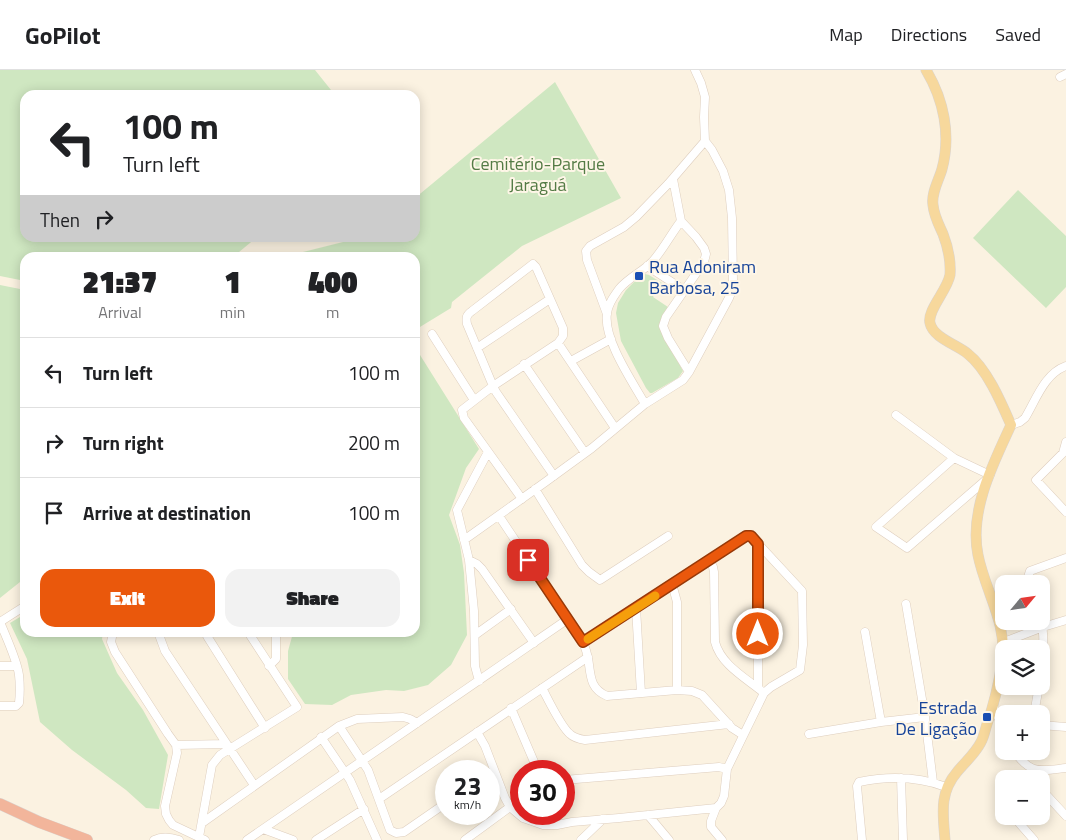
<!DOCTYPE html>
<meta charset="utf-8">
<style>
body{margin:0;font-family:"Titillium Web",sans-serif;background:#f2f2f2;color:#202124;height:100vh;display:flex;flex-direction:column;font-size:19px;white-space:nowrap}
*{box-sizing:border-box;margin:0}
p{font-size:16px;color:#757577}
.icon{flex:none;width:28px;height:28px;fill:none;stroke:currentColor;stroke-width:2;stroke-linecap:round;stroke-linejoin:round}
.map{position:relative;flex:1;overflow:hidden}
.details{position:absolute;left:20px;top:182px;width:400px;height:385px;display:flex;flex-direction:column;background:#fff;border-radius:15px;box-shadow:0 2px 12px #0003}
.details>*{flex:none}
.banner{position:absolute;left:20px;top:20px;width:400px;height:152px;border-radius:15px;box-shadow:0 2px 12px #0003;background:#fff;color:#202124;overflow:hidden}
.needle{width:32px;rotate:61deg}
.controls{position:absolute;left:995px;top:505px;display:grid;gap:10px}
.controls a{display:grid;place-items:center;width:55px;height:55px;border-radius:10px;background:#fff;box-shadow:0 2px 12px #0003;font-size:25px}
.speed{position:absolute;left:435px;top:690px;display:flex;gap:10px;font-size:25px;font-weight:700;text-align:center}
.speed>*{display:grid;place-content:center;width:65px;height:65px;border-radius:50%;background:#fff;box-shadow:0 2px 12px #0003;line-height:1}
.speed small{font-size:12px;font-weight:400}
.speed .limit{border:8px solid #d22;background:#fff;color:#111}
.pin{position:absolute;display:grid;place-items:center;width:42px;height:42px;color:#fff;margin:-21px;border-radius:10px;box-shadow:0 2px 8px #0006}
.me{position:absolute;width:55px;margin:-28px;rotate:0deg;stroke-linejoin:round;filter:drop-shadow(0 0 4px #0008)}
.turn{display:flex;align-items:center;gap:18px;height:105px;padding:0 20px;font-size:22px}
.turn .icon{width:65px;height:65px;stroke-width:2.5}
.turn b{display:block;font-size:35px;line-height:42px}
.then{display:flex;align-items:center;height:48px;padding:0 20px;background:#0003;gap:10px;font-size:19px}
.eta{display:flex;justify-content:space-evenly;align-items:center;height:85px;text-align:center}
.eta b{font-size:30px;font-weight:800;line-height:35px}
.primary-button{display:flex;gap:10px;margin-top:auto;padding:10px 20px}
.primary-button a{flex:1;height:58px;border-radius:15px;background:#ea580c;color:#fff;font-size:20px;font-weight:800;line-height:58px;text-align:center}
.primary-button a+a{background:#f2f2f2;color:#202124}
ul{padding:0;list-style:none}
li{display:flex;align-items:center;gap:15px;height:70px;padding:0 20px;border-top:1px solid #e0e0e0}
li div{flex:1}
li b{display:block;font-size:19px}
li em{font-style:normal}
header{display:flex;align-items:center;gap:30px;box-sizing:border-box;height:70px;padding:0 25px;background:#fff;border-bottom:1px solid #e0e0e0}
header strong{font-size:24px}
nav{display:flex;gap:28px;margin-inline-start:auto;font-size:18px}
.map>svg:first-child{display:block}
</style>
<header>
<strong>GoPilot</strong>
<nav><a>Map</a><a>Directions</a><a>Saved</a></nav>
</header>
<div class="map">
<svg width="1066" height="770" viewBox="0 0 1066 770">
<rect width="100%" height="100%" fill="#fbf2e1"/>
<path fill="#cfe7c1" d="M0,0h315l20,25h-310v143h231l-23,19 -208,1v23l-25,-5z
M555,12l66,116 -99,48 -70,56 -1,6 -36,22v-72l-132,-1 76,-19h56v-40z
M1018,120l48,46v51l-20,21 -73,-70z
M645,204l4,1 13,8 -9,14 15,10 -8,14v7l23,43 -5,7 -26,15h-2l-4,-5 -25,-47 -5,-28 2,-10 8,-13 13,-13z
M0,215l25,5v288l-25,20z
M415,277l64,102 -13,19 -17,47 11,30 4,28 3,62 -16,30 -23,20 -24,6 -18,-1 -35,5 -19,10 -27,-1 -17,-25v-28l5,-18 122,-1z
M25,544v18l78,1 -1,6 15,34 26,37 25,45 -9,54 -13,-1 -20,-18 -54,-40 -32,-28 -13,-63 -17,-36z"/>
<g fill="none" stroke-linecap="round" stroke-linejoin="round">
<g stroke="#decebe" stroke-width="9">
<path id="minor" d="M1060,7l6,-3
M673,109l8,42 15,16 8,11 2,6 -2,8 -38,55 -3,9 5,12 21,34
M647,196l37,24
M607,244l-20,-54 -1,-9 4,-5 34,-19 12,-10 32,-33 37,-43
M432,264l42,66
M558,273l57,85
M477,278l73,-49
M571,291l40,-22
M524,294l61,89
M645,334c-13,-23 -42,-65 -38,-91 1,-9 7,-17 12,-24 9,-11 23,-17 33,-27 11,-12 19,-28 29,-41
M896,345l58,43 -78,69 31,21 80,-69
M1011,355l9,-3 5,-4c11,-18 19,-44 41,-52
M1066,372l-3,11 -27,27 30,32
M954,388l36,17
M535,419l47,76 7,7 11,8 68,-44
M522,429l-58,-81 -2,-8 31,-24 65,-43 5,-7v-8l-27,-61 -3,-3 -61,47c-6,4 -6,7 -5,13l26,62 3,6 58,84
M499,446l84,126c2,5 4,11 5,16 3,17 1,30 19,38l70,-6 15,1 10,4 30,33 11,7
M464,470l80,-57 48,-35 53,-44 38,-24 6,-8 40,-74 4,-10v-7l-1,-63 -3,-28 -6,-19 -11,-21 -7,-9 -1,-24 1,-20 -4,-14 -6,-13
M758,474v144
M469,490l8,4 5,5 52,74
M709,490l4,7 1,5 1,70c6,23 31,36 49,51
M1030,514l-2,-7 2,-6 36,-13
M671,515l3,6 3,11v88
M906,534l19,113 8,65
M636,538l5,85
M1041,551c4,15 2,32 0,48
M0,552c6,15 17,38 19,53 1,9 1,19 0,28l-3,3h-16
M0,552l25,-16
M113,562l-2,10 4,10 53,82 8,11 1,8 -12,53 1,8 3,6 4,5 32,15
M158,562l7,19 89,134
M207,562v4l58,92
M865,562l16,90
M475,565l36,-26
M583,572l163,-106h5l51,55 1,54 -3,25 -29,17 -7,6 -37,76 -3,27 -3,7 -5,5 -5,13v6l11,13
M1004,572l39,-15 23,-7
M0,596h16
M269,596l7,-7v-27
M479,611l-4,-15 -1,-55 -5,-51 -12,-50 31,-58
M542,618c6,11 19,39 28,46 4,4 9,5 15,6l144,-16
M993,636l11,24
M511,638l27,63
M1034,644l5,-28
M1041,655l25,2
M339,656l29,44 22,60 6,3 8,-1 42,-29
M477,662l8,14 20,52 5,9 13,11 20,7h14l15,-3 47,-4 97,-10
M809,664l72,-12 44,-5
M321,667l29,43 27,60
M176,675l50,-1
M1014,681c17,24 26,20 52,17
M901,708l2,62
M1030,709l8,-8
M564,710l155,-13 8,2
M1041,719l25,27
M379,729l209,-142
M1004,731l-2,3 2,2
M648,745l21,25
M1013,746l21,24
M202,753l137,-97 18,-7 46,-2 7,2 7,4
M263,759l30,11
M199,767l13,-72 8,-10 77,-48 -49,-75
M154,770c8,-4 16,-3 25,0
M247,770l321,-221
M316,770l48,-31
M465,770l45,-33
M581,770l22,-21
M862,770l-5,-54 2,-4c29,-6 60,-5 87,5"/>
</g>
<g stroke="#dad4d0" stroke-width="11">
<path id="major" d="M926,0c18,30 25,65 16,99 -3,11 -11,24 -9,36 1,11 6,20 10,29 5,13 8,27 7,41 -3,16 -23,35 -20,48 3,15 28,22 38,31 19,15 33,48 43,71 -18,39 -42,86 -33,130 7,36 30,69 24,107 -3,21 -8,42 -15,62 -2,6 -3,13 -6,18 -6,12 -16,20 -24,30 -18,21 -14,42 -12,68"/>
</g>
<g stroke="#dad4d0" stroke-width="12">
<path id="highway" d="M0,734l39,18 48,18"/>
</g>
<use href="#minor" stroke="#fff" stroke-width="8"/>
<use href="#major" stroke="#f7d89c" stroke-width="10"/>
<use href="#highway" stroke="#f2b59b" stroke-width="11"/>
</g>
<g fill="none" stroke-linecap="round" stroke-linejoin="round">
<g stroke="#983908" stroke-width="12">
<path id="route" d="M528,490l55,82 163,-106h5l7,8v90"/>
</g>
<use href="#route" stroke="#ea580c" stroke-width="9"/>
<path stroke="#f59e0b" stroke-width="9" d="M588,569l67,-43"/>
</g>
<g fill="#1a4fb4" stroke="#fef6e7" stroke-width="2">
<rect x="634" y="201" width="10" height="10" rx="2.5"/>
<rect x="982" y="642" width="10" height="10" rx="2.5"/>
</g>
<g text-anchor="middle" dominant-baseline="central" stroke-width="4" stroke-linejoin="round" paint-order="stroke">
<g font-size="18" fill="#547b45" stroke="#fef6e7">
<text x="538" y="93">Cemitério-Parque<tspan x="538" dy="21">Jaraguá</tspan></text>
</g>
<g font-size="18" fill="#164399" stroke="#fef6e7" text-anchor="start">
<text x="649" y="196">Rua Adoniram<tspan x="649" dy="21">Barbosa, 25</tspan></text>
<text x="977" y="637" text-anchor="end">Estrada<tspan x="977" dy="21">De Ligação</tspan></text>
</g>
</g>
</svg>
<div class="controls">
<a><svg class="needle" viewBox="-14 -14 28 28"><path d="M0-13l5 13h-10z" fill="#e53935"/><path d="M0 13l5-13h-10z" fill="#757577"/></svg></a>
<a><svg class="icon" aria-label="layers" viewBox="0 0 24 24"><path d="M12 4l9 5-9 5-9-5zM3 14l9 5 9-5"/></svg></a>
<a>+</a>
<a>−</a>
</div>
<div class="speed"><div>23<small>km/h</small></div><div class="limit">30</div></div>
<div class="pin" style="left:528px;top:490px;background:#d93025"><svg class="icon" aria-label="arrive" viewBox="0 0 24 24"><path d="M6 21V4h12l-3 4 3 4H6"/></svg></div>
<svg class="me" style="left:758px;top:564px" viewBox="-20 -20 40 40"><circle r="17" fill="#ea580c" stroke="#fff" stroke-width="3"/><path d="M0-11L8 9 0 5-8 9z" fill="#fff"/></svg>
<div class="banner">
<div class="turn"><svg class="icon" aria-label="left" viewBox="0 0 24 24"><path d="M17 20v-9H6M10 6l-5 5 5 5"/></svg><div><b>100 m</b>Turn left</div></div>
<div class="then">Then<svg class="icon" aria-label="right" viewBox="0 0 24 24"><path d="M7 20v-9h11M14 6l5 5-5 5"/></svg></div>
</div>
<section class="details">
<div class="eta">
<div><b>21:37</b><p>Arrival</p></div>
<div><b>1</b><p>min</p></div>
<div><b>400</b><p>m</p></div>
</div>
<ul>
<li><svg class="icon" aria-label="left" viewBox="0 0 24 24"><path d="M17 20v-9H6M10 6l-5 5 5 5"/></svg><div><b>Turn left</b></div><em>100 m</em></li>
<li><svg class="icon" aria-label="right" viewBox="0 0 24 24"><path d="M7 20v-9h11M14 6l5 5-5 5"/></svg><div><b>Turn right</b></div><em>200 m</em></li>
<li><svg class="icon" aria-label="arrive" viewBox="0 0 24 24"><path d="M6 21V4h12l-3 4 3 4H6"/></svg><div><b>Arrive at destination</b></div><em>100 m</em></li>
</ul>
<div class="primary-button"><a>Exit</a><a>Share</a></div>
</section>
</div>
